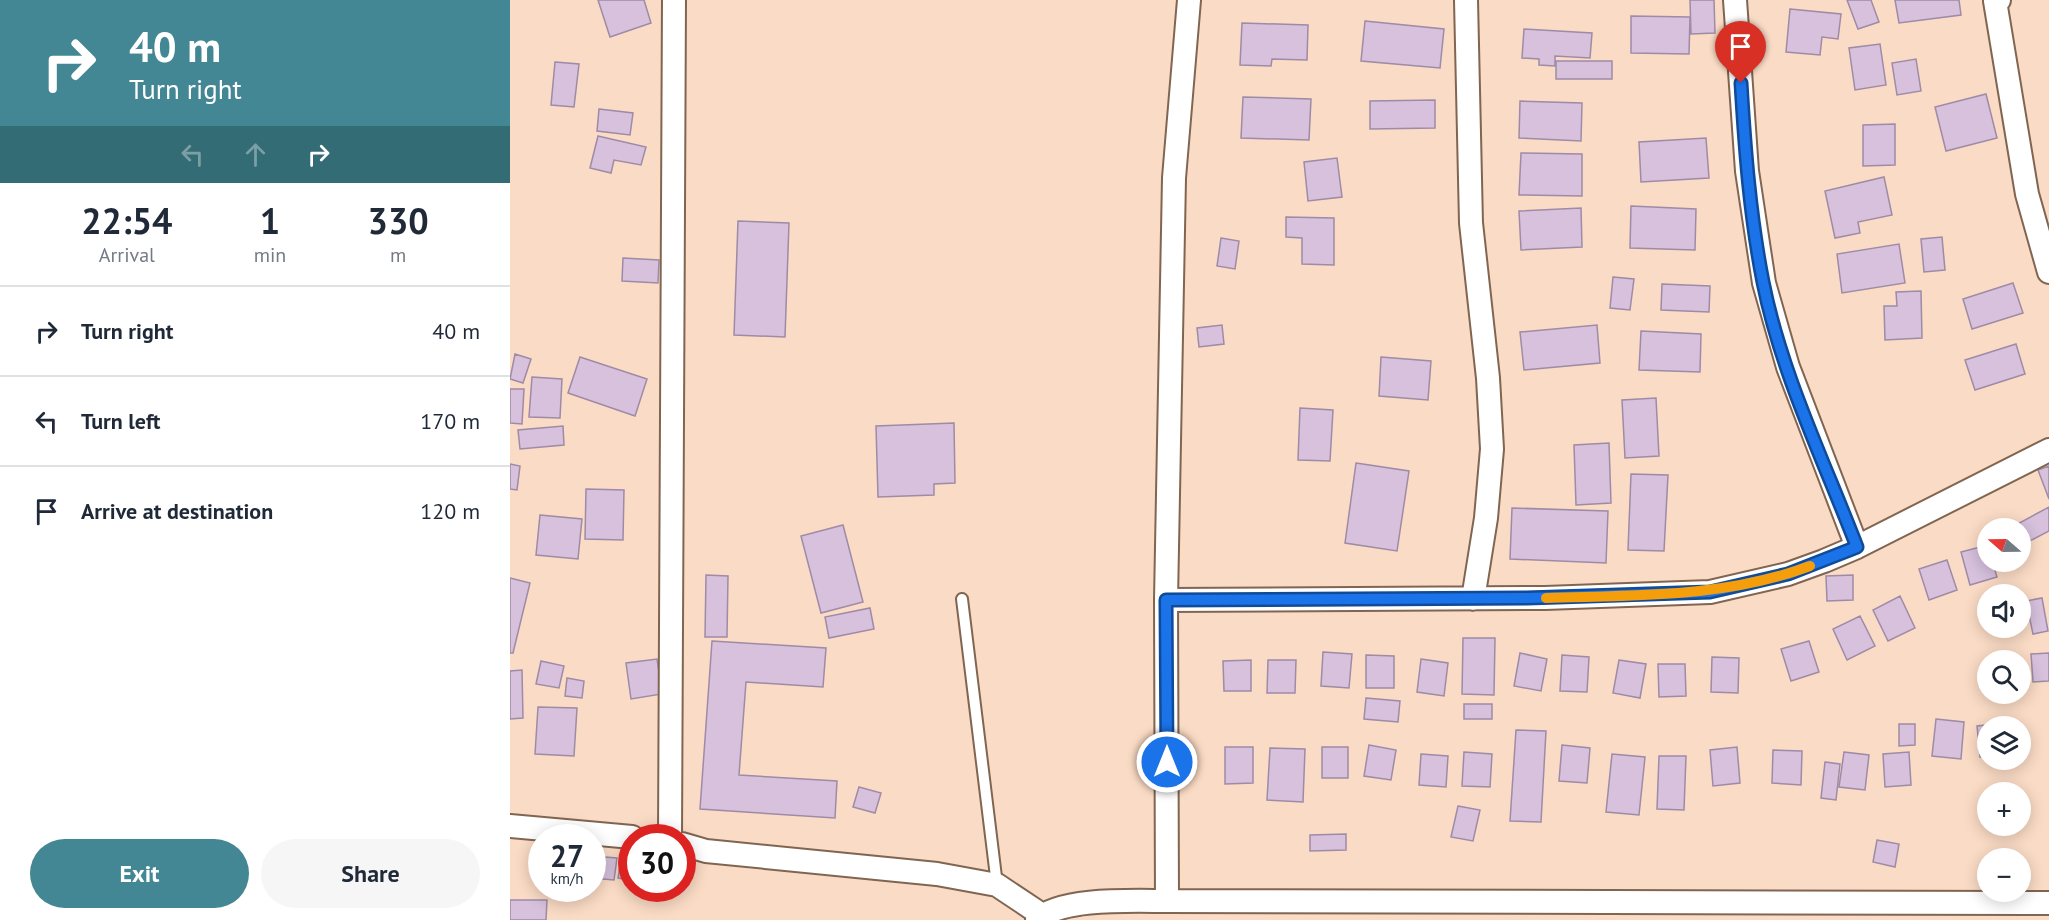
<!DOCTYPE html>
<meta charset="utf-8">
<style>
body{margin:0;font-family:"PT Sans",sans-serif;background:#f6f6f7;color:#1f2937;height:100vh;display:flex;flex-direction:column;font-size:22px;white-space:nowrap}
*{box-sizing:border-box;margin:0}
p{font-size:20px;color:#747a83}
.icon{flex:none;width:33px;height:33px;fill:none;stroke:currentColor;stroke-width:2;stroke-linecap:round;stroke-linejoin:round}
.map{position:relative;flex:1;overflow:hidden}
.sheet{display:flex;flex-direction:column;background:#fff;width:510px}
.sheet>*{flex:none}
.banner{background:#428793;color:#fff;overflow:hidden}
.needle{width:39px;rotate:290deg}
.controls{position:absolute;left:1467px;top:518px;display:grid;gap:12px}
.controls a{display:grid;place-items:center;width:54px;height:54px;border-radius:50%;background:#fff;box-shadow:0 3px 15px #0003;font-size:30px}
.speed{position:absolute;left:18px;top:824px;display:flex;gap:12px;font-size:30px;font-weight:700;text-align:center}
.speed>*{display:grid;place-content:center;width:78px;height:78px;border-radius:50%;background:#fff;box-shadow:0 3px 15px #0003;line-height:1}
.speed small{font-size:15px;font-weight:400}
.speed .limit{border:9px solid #d22;background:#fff;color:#111}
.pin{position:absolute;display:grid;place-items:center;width:51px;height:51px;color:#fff;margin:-62px -26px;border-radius:50% 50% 50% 0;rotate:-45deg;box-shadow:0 0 6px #0007}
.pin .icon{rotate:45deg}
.me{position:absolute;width:66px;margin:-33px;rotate:0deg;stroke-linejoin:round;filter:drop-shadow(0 0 4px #0008)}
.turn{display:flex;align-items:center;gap:21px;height:126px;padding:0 30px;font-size:27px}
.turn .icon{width:78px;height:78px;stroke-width:2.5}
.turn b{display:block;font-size:42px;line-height:51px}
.lanes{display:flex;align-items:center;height:57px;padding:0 30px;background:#0003;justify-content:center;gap:30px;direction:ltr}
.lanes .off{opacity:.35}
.eta{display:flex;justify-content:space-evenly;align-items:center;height:102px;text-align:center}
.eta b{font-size:36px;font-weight:700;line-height:42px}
.cta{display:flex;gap:12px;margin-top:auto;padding:12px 30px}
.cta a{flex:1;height:69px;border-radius:36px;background:#428793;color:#fff;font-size:24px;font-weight:700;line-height:69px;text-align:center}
.cta a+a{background:#f6f6f7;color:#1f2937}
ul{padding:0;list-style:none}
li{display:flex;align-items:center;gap:18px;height:90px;padding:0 30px;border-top:2px solid #e0e1e3}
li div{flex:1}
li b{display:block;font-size:22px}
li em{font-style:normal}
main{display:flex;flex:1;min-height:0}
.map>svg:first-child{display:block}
</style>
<main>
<section class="sheet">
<div class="banner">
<div class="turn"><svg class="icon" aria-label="right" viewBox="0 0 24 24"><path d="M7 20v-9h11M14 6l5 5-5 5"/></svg><div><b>40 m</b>Turn right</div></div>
<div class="lanes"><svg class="icon off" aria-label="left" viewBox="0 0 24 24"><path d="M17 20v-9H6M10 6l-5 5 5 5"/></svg><svg class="icon off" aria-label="ahead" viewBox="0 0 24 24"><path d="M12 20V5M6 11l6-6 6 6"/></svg><svg class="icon" aria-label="right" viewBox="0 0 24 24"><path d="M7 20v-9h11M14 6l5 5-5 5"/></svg></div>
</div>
<div class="eta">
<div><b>22:54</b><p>Arrival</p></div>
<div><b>1</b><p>min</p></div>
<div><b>330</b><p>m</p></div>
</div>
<ul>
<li><svg class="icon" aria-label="right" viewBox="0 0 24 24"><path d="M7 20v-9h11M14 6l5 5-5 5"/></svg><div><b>Turn right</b></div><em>40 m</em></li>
<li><svg class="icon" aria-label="left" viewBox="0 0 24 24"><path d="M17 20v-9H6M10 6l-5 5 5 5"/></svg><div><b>Turn left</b></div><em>170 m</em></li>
<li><svg class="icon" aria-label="arrive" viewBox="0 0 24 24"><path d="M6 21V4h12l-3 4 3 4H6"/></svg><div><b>Arrive at destination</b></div><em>120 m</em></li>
</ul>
<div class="cta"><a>Exit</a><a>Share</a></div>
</section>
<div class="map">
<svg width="1539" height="920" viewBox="0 0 1539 920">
<rect width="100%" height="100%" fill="#fadbc5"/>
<path fill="#d7c1dd" stroke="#9f8ba5" stroke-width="1.5" d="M88,0h46l7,23 -41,14z
M1180,0h24l1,33 -24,1z
M1337,0h24l8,22 -21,7z
M1385,0h64l2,15 -62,8z
M1280,9l51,5 -3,25 -16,-2 -2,18 -34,-3z
M1121,16l59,1 -1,37 -58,-1z
M855,21l79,8 -4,39 -79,-7z
M732,23l66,2 -1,35 -35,-1 -1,7 -31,-1z
M1014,29l68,4 -2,25 -35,-2v10l-16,-1v-6l-17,-1z
M1370,44l6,41 -31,5 -6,-42z
M1406,59l5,32 -24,4 -5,-32z
M1046,61h56v18h-56z
M45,62l24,2 -5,43 -23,-2z
M1476,94l11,44 -51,13 -11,-44z
M733,97l68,2 -2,41 -68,-2z
M925,100v28l-65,1v-28z
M1010,101l62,2 -1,38 -62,-3z
M89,109l34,4 -3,22 -33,-4z
M1385,124v41l-32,1v-41z
M88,136l48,11 -5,18 -27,-5 -3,13 -21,-5z
M1196,138l3,40 -68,4 -2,-40z
M1011,153l61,1v42l-63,-1z
M827,158l5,39 -34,4 -4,-39z
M1374,177l8,38 -34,7 2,11 -25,5 -10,-47z
M1121,206l65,3 -1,41 -65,-2z
M1071,208l1,39 -61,3 -2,-39z
M776,217l48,1v47l-32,-1v-26l-16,-1z
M228,221l51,2 -4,114 -51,-2z
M1432,237l3,33 -21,2 -3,-33z
M711,238l18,3 -4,28 -18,-3z
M1389,244l6,39 -63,10 -5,-39z
M113,258l36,2 -1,23 -36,-2z
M1103,277l21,2 -4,31 -20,-2z
M1503,283l10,30 -51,16 -9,-30z
M1152,284l48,2 -1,26 -48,-2z
M1411,291l1,47 -37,2 -1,-34h13l-1,-14z
M712,325l2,19 -25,3 -2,-19z
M1087,325l3,38 -76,7 -4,-38z
M1131,331l60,3 -1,38 -61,-2z
M1506,344l9,30 -50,16 -10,-30z
M5,354l16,5 -8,24 -13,-4z
M70,357l67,22 -12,37 -67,-23z
M871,357l50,4 -3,39 -49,-4z
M22,377l30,2 -2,39 -31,-1z
M0,389h14l-2,35 -12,-1z
M1146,398l3,58 -34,2 -3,-58z
M790,408l33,2 -3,51 -32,-1z
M444,423l1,60 -21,1v11l-56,2 -2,-71z
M53,426l1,19 -44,4 -2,-19z
M1099,443l2,60 -35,2 -2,-60z
M846,463l53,8 -12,80 -52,-8z
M0,464l10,2 -3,24 -7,-1z
M1539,466v33l-11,-29z
M1121,474l37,1 -4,76 -36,-1z
M76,489l38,1 -1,50 -38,-1z
M1539,507v24l-27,14 -2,-17 -8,-1z
M1002,508l96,3 -2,52 -96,-4z
M30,515l42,4 -4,40 -42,-4z
M333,525l20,77 -42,11 -20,-77z
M1478,545v16h4l5,16 -27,8 -9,-33z
M1437,560l10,30 -28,10 -10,-31z
M196,575l22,1 -1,61h-22z
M1343,575v25l-26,1 -1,-25z
M0,578l20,5 -17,70h-3z
M1390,596l15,32 -27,13 -15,-31z
M1532,598l6,33 -15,3 -7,-33z
M360,608l4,21 -45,9 -4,-21z
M1350,616l15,30 -28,14 -14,-31z
M953,638h32l-1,57 -32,-1z
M202,641l114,7 -3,39 -77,-5 -7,93 98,6 -2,37 -135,-9z
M1299,641l10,31 -28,9 -10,-32z
M813,652l29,2 -3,34 -28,-2z
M1010,653l27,6 -6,32 -27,-5z
M1539,653v28l-16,1 -2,-28z
M856,655l28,1v32h-28z
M1052,655l27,2 -2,35 -27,-1z
M1202,657l27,1 -1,35 -27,-1z
M147,659l5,35 -31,5 -5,-36z
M911,659l27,4 -4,33 -27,-4z
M741,660v31h-27l-1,-30z
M758,660h28l-1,33h-28z
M1109,660l27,4 -6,34 -27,-5z
M31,661l23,5 -5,22 -23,-4z
M1148,664h27l1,32 -27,1z
M12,670l1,48 -13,1v-48z
M57,678l17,3 -2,17 -17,-2z
M856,698l34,3 -2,21 -34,-3z
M954,704h28v15h-28z
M28,707l39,1 -3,48 -39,-2z
M1426,719l28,3 -3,37 -29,-3z
M1494,723v3h-16v31h-8l-3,-31z
M1389,724h16v21l-16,1z
M1006,730l30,1 -5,91 -31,-1z
M859,745l27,5 -5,30 -27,-4z
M1052,745l28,3 -3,35 -28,-2z
M715,747h28v36l-28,1z
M812,747h26v31h-26z
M1227,747l3,36 -27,3 -3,-36z
M760,748l35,1 -2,53 -36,-2z
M1263,750l29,1 -1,34 -29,-2z
M954,752l28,2 -2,33 -28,-1z
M1334,752l25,3 -4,35 -26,-3z
M1399,752l2,33 -26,2 -2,-33z
M911,754l27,2 -2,31 -27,-2z
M1102,754l33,3 -6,58 -33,-3z
M1149,756h27l-2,54 -27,-1z
M1315,762l15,2 -4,36 -15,-2z
M349,787l22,6 -6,20 -22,-6z
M948,806l22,4 -7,31 -22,-4z
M836,834v16l-36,1v-16z
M1367,840l22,4 -4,23 -22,-5z
M82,856l25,2 -3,22 -22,-2z
M111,861l11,2v18l-14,-3z
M0,900h37l-1,20h-36z"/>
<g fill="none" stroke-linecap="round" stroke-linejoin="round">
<g stroke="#806551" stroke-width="14">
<path id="lane" d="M452,599l35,286"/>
</g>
<g stroke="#806551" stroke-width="26">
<path id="street" d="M956,0l5,223 17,155 4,71 -6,69 -13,81
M1225,0l12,171 17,112 24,84 69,180
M1489,0l-4,1 32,193 22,78
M656,600l379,-2 165,-6 78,-18 36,-13 33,-14 192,-97
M0,826l122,11
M160,837l4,-837
M172,844l24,7 231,23 60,11 45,30
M657,901l-1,-301 8,-422 15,-178
M527,920c23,-23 98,-19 130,-19l882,2"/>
</g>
<use href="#lane" stroke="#fff" stroke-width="10"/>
<use href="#street" stroke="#fff" stroke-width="22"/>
</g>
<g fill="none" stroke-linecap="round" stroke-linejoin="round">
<g stroke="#114b97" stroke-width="15">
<path id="route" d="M657,762l-1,-162 361,-2 183,-6 78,-18 69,-27c-33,-86 -76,-174 -94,-265 -13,-66 -18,-132 -22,-199"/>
</g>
<use href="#route" stroke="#1a73e8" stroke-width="10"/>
<path stroke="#f59e0b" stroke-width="10" d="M1036,598c90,-3 179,0 264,-32"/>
</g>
</svg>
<div class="controls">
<a><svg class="needle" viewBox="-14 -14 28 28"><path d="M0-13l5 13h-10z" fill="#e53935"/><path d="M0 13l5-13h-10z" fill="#747a83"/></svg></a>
<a><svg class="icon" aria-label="sound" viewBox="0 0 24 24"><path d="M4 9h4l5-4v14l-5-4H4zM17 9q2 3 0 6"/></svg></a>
<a><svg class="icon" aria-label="search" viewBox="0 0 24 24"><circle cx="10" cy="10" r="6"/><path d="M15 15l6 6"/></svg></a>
<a><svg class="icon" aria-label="layers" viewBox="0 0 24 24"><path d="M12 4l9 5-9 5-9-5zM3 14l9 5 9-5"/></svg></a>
<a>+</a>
<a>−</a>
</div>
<div class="speed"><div>27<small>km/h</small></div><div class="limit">30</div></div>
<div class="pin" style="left:1231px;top:83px;background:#d93025"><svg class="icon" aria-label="arrive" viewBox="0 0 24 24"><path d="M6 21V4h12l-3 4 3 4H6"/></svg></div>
<svg class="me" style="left:657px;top:762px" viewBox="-20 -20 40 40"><circle r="17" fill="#1a73e8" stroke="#fff" stroke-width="3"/><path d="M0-11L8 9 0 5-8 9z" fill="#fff"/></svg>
</div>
</main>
